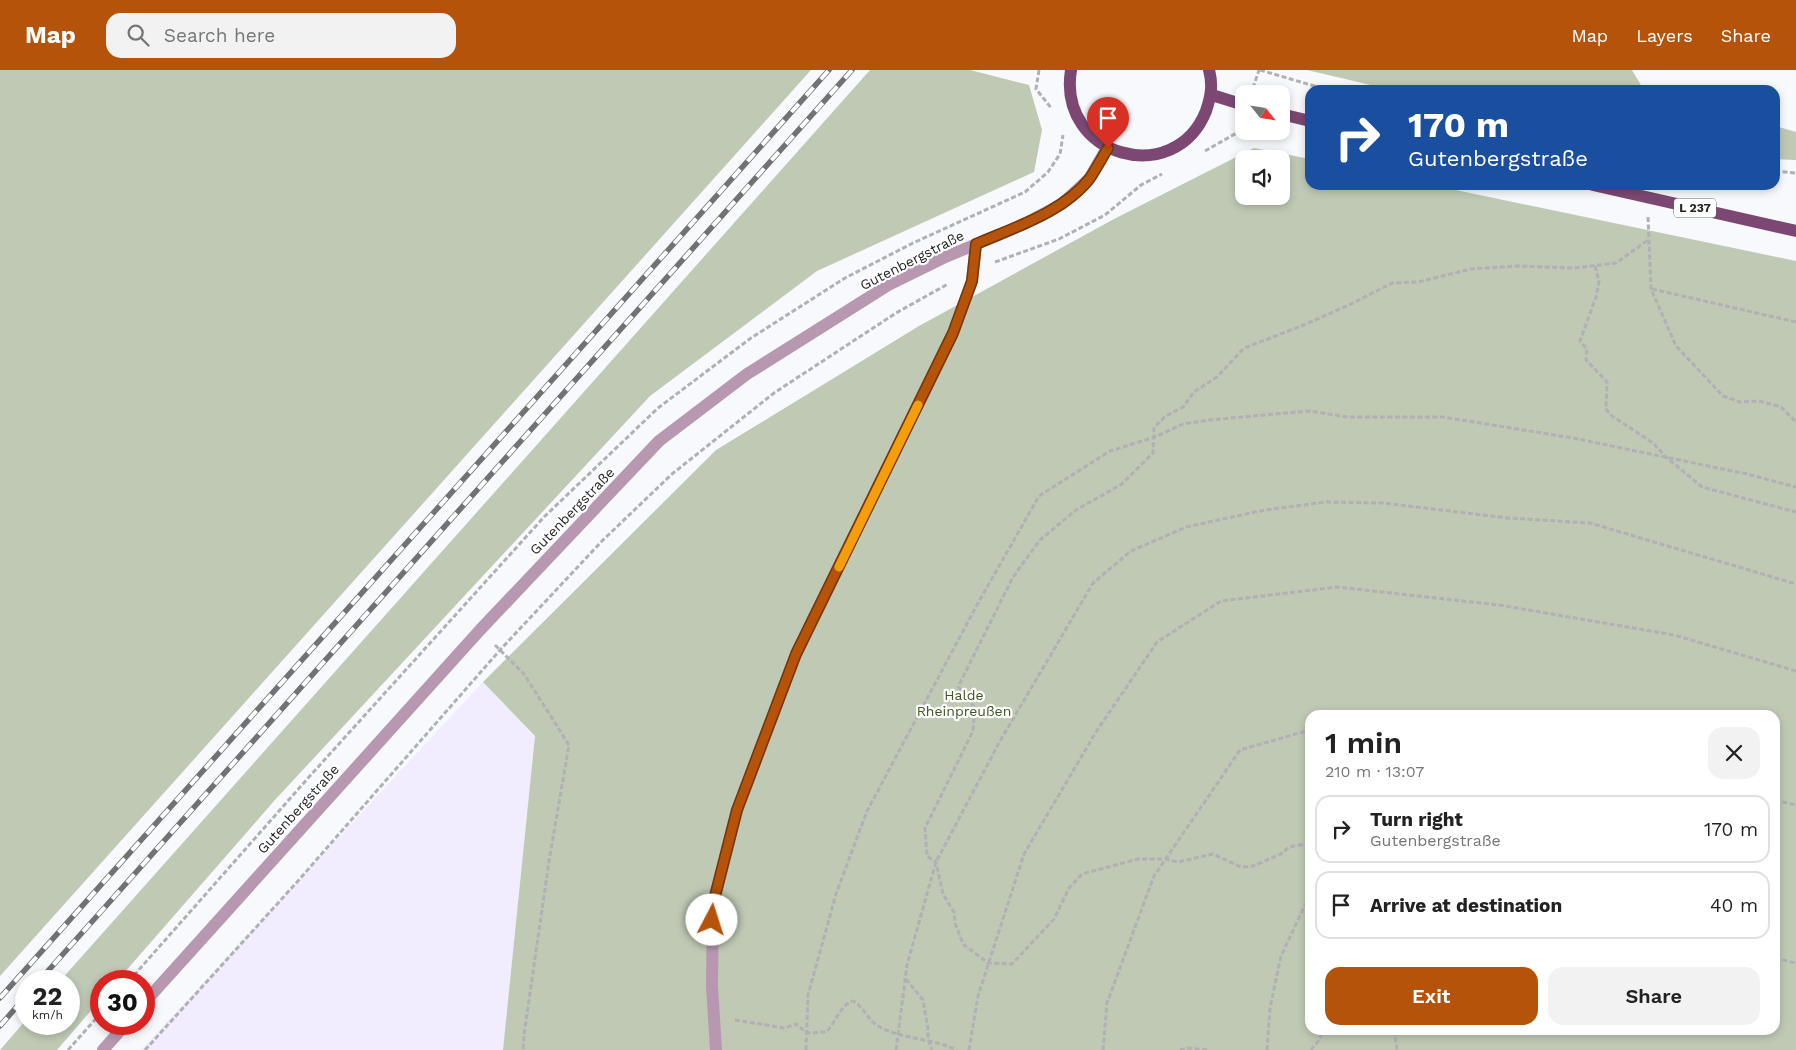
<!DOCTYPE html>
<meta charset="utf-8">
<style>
body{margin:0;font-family:"Work Sans",sans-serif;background:#f2f2f2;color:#222;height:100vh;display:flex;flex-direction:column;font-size:19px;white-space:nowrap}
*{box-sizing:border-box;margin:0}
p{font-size:16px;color:#767676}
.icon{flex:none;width:28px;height:28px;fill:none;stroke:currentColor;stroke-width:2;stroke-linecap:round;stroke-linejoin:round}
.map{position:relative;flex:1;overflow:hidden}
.drawer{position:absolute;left:1305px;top:640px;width:475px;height:325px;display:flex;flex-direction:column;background:#fff;border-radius:15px;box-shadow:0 2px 8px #0003}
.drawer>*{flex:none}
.guide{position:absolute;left:1305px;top:15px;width:475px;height:105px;border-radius:15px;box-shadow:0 2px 8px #0003;background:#1a4fa0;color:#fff;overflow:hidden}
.needle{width:32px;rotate:120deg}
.fabs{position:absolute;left:1235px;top:15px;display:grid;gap:10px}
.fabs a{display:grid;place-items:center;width:55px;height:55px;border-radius:10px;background:#fff;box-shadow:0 2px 8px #0003;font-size:25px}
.speed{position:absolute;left:15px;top:900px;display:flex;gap:10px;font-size:25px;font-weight:700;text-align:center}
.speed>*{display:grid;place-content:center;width:65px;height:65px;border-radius:50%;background:#fff;box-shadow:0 2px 8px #0003;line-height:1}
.speed small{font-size:12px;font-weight:400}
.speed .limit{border:8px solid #d22;background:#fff;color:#111}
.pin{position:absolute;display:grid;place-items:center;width:42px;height:42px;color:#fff;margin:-51px -21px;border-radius:50% 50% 50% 0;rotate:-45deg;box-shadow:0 0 5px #0007}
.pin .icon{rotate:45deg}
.me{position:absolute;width:55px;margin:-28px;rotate:5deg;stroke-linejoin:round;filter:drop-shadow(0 0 4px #0008)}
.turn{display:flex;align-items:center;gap:18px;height:105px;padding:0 20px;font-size:22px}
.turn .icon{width:65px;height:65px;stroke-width:2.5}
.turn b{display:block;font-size:35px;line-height:42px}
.round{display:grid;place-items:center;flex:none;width:52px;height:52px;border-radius:15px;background:#f2f2f2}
.summary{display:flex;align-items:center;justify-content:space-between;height:85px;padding:0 20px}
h1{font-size:30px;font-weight:600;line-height:38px}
.cta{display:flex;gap:10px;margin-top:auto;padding:10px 20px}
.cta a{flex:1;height:58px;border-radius:15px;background:#b45309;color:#fff;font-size:20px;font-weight:600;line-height:58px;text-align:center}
.cta a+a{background:#f2f2f2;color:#222}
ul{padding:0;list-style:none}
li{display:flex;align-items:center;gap:15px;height:68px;margin:0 10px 8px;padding:0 10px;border:2px solid #e0e0e0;border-radius:15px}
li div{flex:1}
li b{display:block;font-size:19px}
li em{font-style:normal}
header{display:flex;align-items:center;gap:30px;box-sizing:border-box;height:70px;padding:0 25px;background:#b45309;color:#fff}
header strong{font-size:24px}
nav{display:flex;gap:28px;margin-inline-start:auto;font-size:18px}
.search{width:350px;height:45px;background:#f2f2f2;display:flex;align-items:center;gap:12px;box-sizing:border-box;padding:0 18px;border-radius:15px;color:#767676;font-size:19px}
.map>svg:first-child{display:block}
</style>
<header>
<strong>Map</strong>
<div class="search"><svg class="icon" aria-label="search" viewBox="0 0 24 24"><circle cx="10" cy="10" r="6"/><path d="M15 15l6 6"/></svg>Search here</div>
<nav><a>Map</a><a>Layers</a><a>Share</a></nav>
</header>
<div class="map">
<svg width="1796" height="980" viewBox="0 0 1796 980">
<rect width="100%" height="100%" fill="#f7f9fc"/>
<path fill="#f1ecfe" d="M483,612l52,54 -32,314h-362z"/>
<path fill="#bfc9b4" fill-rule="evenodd" d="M0,0h811l-811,906z
M870,0h100l59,15 13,45 -8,42 -217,99 -167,125 -376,405 -157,180h-16v18l-44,51h-57l26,-30v4h43v-43h-9z
M1307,0h325l10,17 9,3h-259z
M1775,56l21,6v28l-21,-1z
M1254,78l56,11v26h122l364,76v789h-1293l32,-314 -52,-54 233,-232 203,-124 195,-107zM1244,89h37v37h-37zM1310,645h465v315h-465z"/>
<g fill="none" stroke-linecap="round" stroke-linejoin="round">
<path stroke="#b0b1b4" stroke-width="3" stroke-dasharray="5 2.5" stroke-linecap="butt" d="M1039,0l-3,19 16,20
M1260,0l68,20
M1253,18l6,-18
M1205,81l35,-20 2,-6
M1775,101l21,2
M1648,147l3,72 25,57 47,50 17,6 19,-1 22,6 15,15
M995,192l64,-23 46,-24 36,-30 21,-11
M1595,196l4,15 -3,16 -16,44 7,8 -1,11 21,22 -1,27 6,7 41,27 13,14 36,30 94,25
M1652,219l144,33
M495,575l29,29 45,71 -20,116 -25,174 -1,15
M1775,730l21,5
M1310,773l-21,4 -8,7 -28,12 -12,1 -28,-13 -35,8 -13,-3h-27l-56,15 -13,14 -15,31 -42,45 -24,-1 -25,-19 -8,-21 -1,-11 -11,-18 -7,-32 -9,-6 -2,-28 48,-97c2,-23 3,-29 -15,-44l55,-110 27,-37 36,-30 46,-26 31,-31 1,-26 12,-11 17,-9 11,-15 23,-15 27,-29 60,-23 47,-21 41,-21 26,-1 53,-13 47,-3 56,2 42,-5 32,-23
M1775,888l21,5
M906,909l17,21 5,29v10l4,11
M129,911l180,-204 235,-260 114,-109 93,-70 94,-60 68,-35 112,-51 23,-20 12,-18 3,-19
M735,950l50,8 11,-4 11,9 19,-1c10,-9 13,-26 27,-31 11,6 15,19 25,25 21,13 54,12 79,24
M1394,960l3,20
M68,980l33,-37
M145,980l152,-168 203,-232 102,-109 70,-67 102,-81 122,-80 52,-29
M806,980l2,-55 28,-101 31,-83 111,-208 61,-107 71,-45 45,-14 28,-13 26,-4 100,-9 39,6h95l130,21 174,36 49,13
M896,980l11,-85 29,-103 64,-121 93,-158 38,-32 55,-24 79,-17 61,-8 57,1 125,15 82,5 206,61
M969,980l9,-54 46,-142 72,-122 61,-90 64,-41 116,-14 162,18 175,30 122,36
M1103,980l4,-47 47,-127 86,-126 70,-20
M1180,980l7,-2 21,2
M1267,980l3,-42 11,-52 24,-51 5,-5
M1311,980l9,-11 1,-9"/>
<path stroke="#b798b0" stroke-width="12" d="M144,933l336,-373 179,-189 88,-67 143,-90 53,-26 79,-33 40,-21 27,-25 18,-31
M103,980l23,-26
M716,980l-4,-64 1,-82 24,-94 59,-156 157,-321 19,-52 4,-37"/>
<path stroke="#7c4873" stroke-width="12" d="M1071,0c-14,87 104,119 135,41 5,-15 7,-26 3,-41
M1212,25l32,10
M1281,44l29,7
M1593,115l203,46"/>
<g stroke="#717274" stroke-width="5.5">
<path id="rail" d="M39,911l813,-911
M0,928l829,-928
M0,956l26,-30"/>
</g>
<use href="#rail" stroke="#fff" stroke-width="4" stroke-dasharray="11" stroke-linecap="butt"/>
</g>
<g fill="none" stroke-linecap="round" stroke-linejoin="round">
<g stroke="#753606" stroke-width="12">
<path id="route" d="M712,850l1,-16 24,-94 59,-156 157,-321 19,-52 4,-37c37,-16 88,-32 114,-66 6,-9 12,-20 18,-30"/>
</g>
<use href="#route" stroke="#b45309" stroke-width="9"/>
<path stroke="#f59e0b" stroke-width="9" d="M839,497l79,-162"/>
</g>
<g text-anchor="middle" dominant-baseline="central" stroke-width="4.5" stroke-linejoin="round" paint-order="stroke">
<rect fill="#fff" stroke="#666667" stroke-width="1" x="1674" y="128.5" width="42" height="19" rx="4"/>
<g font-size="12" font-weight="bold" fill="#242526">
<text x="1695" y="138">L 237</text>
</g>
<g font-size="14" fill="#242526" stroke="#fff">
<text transform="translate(912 190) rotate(-27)">Gutenbergstraße</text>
<text transform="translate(572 441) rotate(-46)">Gutenbergstraße</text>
<text transform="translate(298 739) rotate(-48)">Gutenbergstraße</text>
</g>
<g font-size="14" fill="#415523" stroke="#fff">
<text x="964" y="625">Halde<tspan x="964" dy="16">Rheinpreußen</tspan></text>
</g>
</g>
</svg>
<div class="fabs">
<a><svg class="needle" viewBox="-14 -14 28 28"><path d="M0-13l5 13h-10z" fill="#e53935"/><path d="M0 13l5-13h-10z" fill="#767676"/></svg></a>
<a><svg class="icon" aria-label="sound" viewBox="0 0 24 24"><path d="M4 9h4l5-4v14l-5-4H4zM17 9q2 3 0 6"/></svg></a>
</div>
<div class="speed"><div>22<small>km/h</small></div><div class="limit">30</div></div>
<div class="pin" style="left:1108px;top:78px;background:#d93025"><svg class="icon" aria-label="arrive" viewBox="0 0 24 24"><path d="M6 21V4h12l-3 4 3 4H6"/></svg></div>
<svg class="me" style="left:712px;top:850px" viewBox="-20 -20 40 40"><circle r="19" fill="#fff"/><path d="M0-13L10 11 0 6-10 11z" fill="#b45309"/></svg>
<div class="guide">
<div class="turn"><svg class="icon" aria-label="right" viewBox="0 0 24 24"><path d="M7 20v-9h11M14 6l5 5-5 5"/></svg><div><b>170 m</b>Gutenbergstraße</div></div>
</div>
<section class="drawer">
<div class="summary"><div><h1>1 min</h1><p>210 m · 13:07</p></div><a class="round"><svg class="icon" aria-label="close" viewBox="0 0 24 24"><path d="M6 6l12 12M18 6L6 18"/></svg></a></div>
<ul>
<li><svg class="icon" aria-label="right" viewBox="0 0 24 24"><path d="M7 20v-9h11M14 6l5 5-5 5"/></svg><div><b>Turn right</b><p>Gutenbergstraße</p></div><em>170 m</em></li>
<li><svg class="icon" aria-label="arrive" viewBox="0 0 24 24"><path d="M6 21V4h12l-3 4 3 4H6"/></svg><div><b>Arrive at destination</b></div><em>40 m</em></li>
</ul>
<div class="cta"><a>Exit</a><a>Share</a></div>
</section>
</div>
